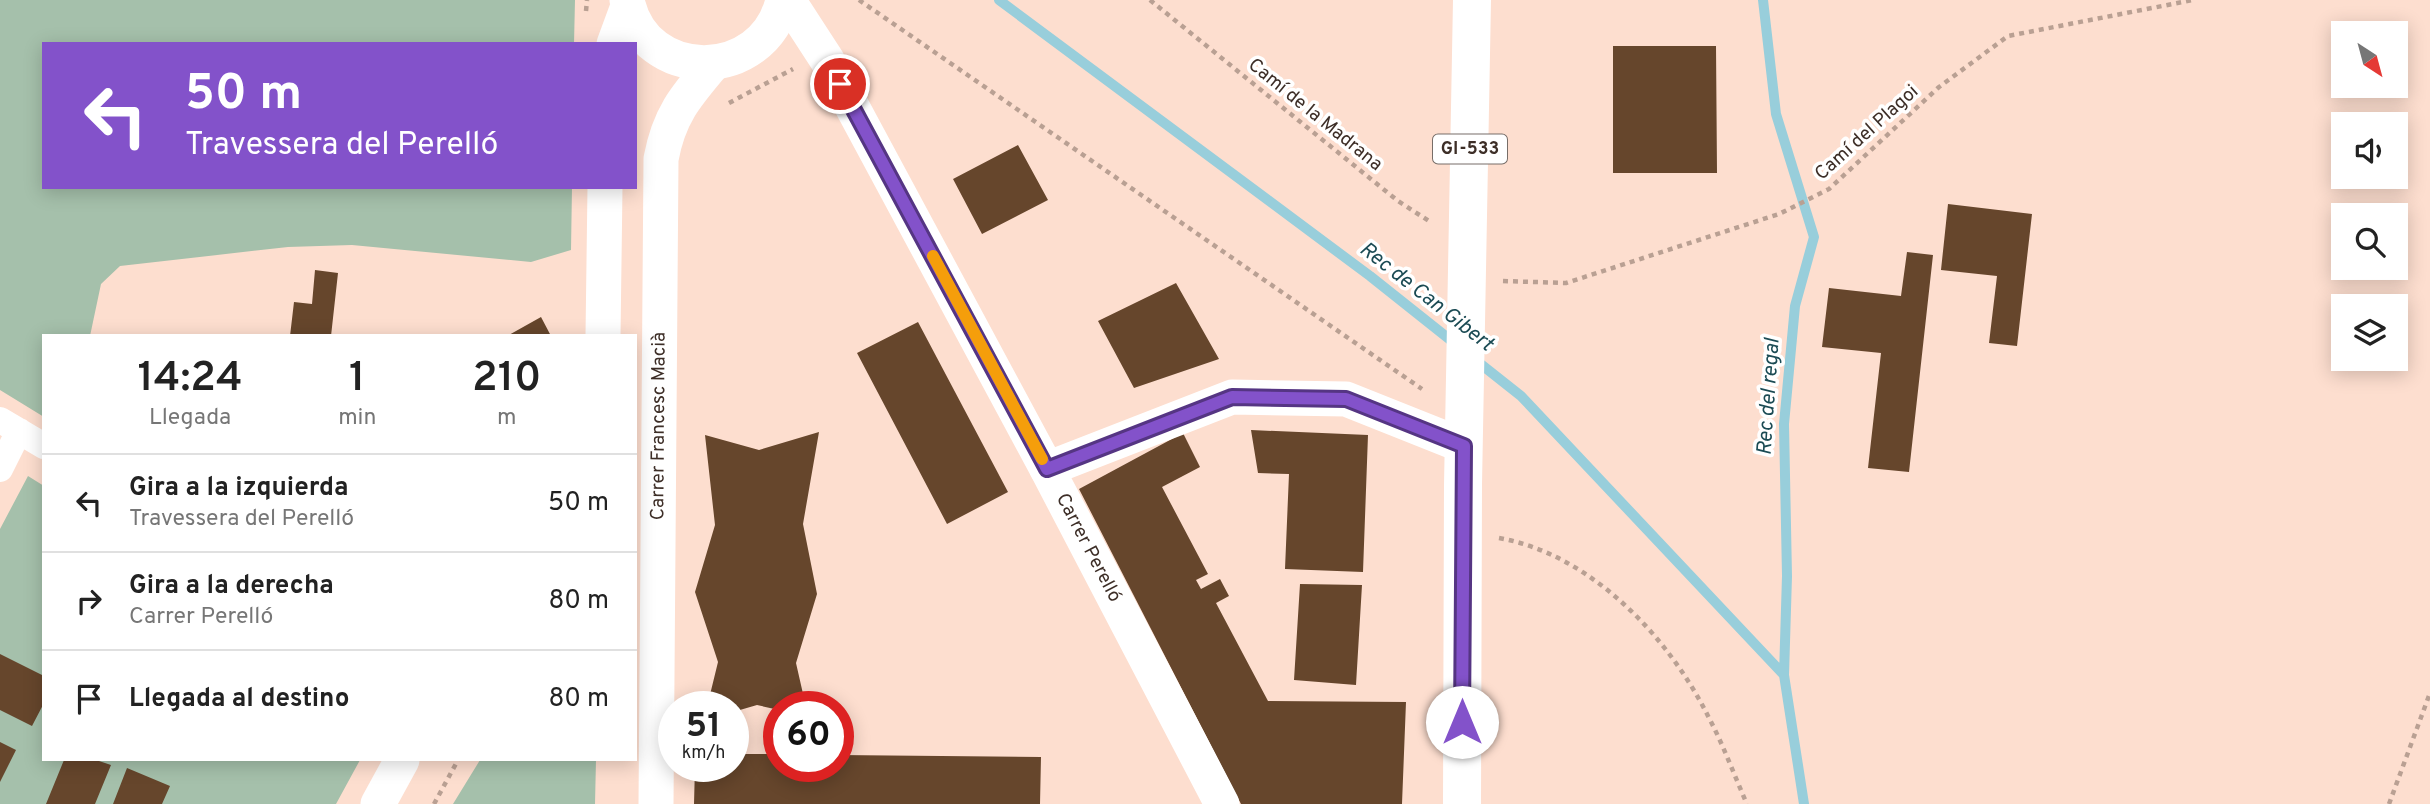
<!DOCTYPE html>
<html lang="es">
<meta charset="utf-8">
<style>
body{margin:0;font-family:Overpass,sans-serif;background:#f2f2f2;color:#222;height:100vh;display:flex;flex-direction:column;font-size:26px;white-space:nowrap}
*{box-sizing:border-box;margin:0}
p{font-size:23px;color:#767676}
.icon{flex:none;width:38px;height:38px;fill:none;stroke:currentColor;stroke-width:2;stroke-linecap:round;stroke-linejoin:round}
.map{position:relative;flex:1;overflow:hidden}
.sheet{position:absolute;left:42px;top:334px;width:595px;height:427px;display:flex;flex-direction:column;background:#fff;border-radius:0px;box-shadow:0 4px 18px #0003}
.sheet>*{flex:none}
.guide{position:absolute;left:42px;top:42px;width:595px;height:147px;border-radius:0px;box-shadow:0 4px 18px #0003;background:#8352ca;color:#fff;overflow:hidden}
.needle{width:46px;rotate:144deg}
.fabs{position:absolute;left:2331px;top:21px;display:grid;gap:14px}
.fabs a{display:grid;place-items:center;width:77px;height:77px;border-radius:0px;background:#fff;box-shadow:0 4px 18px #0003;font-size:35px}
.speed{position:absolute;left:658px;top:691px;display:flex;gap:14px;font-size:35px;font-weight:700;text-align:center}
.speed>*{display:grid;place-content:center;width:91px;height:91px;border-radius:50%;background:#fff;box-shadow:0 4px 18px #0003;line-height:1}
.speed small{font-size:18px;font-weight:400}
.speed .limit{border:10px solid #d22;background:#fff;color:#111}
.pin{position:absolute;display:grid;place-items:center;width:60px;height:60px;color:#fff;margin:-30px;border:4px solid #fff;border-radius:50%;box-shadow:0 2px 7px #0007}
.me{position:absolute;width:77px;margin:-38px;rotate:0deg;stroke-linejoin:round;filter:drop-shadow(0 0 5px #0008)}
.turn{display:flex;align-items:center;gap:24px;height:147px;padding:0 28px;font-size:32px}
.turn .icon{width:91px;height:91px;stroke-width:2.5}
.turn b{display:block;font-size:49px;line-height:60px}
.eta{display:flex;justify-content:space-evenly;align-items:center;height:119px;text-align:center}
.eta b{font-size:42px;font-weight:600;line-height:49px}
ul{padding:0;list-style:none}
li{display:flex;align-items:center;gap:21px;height:98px;padding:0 28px;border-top:2px solid #e0e0e0}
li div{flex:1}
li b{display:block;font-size:26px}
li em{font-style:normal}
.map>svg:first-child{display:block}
</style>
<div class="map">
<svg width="2430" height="804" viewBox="0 0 2430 804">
<rect width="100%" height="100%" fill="#fddecf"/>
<path fill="#a5c0ab" d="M0,0h575l-1,44h-530v143h528l-1,63 -40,12 -179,-17 -64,2 -168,19 -19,18 -11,52h-46v81l-44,-27z
M28,476l16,10v274h316l-24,44h-336v-275z
M480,760h116l-1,44h-142z"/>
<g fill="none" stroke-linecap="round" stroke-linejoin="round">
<path stroke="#98cedb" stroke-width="10" d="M999,0l371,276 88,70
M1763,0l13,114 38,123 -19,69 -11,118 3,152 -3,99 20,129
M1473,358l48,38 263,279"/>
</g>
<path fill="#66462c" d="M1613,46h103l1,127h-104z
M1018,145l30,55 -66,34 -29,-55z
M1948,204l84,10 -15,132 -28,-3 8,-67 -56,-6z
M1907,252l26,3 -24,217 -41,-4 13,-115 -59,-6 7,-59 72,8z
M315,270l23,3 -7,63h-41l4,-34 18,2z
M1176,283l43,76 -85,29 -36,-67z
M541,317l10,19h-44z
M918,322l90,170 -61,32 -90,-171z
M1251,430l117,5 -5,137 -78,-3 4,-95 -31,-1z
M819,432l-16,92 14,70 -21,69 10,44h-27v3l-22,-5 -24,7v-5h-26l11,-45 -23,-70 20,-67 -10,-90 54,15z
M1183,433l17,34 -38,20 46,87 -12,6 5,9 19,-10 9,17 -13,7 52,98 138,1 -4,102h-161l-162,-315z
M1300,584l62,1 -6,100 -62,-5z
M0,654l44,22v27l-12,23 -32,-16z
M0,742l16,8 -16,32z
M733,754h46v12h59v-11l203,2 -1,47h-346l1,-38h38z
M64,760h32l15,5 -16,39h-49z
M127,768l43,18 -8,18h-49z"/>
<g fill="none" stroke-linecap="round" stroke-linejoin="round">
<path stroke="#b9a093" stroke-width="4.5" stroke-dasharray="5 5" stroke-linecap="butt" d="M859,0l563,389
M1150,0l248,201 34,22
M586,11l1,-11
M729,103l64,-34
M1503,281l63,2 213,-69 50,-25 110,-102 69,-51 185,-36
M1499,538c91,16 169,98 209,178 15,28 26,59 39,88
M434,804l24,-44
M2389,804l41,-111"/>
<path stroke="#fff" stroke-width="26" d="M0,420l44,26
M0,469l19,-38"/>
<g stroke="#fff" stroke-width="35">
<path d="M627,0c17,84 137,83 156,0"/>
<path id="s1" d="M788,0l39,60 220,409 175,335"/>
<path d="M614,44l14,-38"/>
<path d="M603,336l2,-149"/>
<path d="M1047,469l185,-72 114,2 118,47"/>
<path d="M378,804l24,-44"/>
<path id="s2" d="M656,804l5,-645c8,-44 25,-63 53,-96"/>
</g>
<path stroke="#fff" stroke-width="38" d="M1462,804l1,-319 9,-485"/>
</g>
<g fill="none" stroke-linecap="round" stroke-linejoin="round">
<g stroke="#553583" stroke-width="18">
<path id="route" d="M840,84l207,385 185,-72 114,2 118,47 -2,276"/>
</g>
<use href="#route" stroke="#8352ca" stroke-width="12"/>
<path stroke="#f59e0b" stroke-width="12" d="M933,256l109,203"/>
</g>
<g text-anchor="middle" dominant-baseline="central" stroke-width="7" stroke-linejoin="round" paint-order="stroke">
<rect fill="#fff" stroke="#776d68" stroke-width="2" x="1433" y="134.5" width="74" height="29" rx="5"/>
<g font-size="18" font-weight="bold" fill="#3d2e27">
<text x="1470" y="149">GI-533</text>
</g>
<g font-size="19" fill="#3d2e27" stroke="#fff">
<text transform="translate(1315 115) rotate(39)">Camí de la Madrana</text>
<text transform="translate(1867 133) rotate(-42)">Camí del Plagoi</text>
<text stroke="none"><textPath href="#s2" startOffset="378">Carrer Francesc Macià</textPath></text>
<text stroke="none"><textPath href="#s1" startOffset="625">Carrer Perelló</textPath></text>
</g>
<g font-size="21" font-style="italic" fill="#1b4b54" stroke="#fff">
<text transform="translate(1426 297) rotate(38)">Rec de Can Gibert</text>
<text transform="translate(1769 397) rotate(-86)">Rec del regal</text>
</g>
</g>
</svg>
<div class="fabs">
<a><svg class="needle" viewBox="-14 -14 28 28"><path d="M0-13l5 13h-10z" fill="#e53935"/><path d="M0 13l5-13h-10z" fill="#767676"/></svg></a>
<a><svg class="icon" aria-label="sound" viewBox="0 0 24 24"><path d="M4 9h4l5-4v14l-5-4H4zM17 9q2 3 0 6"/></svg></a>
<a><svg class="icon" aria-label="search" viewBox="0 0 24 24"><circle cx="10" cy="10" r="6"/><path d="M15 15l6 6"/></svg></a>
<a><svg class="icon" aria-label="layers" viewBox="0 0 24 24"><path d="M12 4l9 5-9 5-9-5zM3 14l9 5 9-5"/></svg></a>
</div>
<div class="speed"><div>51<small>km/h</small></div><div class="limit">60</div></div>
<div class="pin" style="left:840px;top:84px;background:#d93025"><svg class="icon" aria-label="arrive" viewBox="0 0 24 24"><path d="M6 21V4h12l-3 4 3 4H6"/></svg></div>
<svg class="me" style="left:1462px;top:722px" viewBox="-20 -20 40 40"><circle r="19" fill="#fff"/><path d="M0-13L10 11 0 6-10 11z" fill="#8352ca"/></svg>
<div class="guide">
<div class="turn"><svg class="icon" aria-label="left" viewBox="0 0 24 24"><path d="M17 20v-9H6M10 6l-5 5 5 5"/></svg><div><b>50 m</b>Travessera del Perelló</div></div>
</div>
<section class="sheet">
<div class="eta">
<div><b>14:24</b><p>Llegada</p></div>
<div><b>1</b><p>min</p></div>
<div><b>210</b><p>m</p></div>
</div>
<ul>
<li><svg class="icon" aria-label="left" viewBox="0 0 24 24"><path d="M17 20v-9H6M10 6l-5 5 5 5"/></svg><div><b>Gira a la izquierda</b><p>Travessera del Perelló</p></div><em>50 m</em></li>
<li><svg class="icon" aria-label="right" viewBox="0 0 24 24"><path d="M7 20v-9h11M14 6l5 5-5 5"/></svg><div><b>Gira a la derecha</b><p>Carrer Perelló</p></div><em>80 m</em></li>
<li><svg class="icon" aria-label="arrive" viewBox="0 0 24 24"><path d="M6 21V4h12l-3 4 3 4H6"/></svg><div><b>Llegada al destino</b></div><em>80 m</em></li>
</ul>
</section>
</div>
